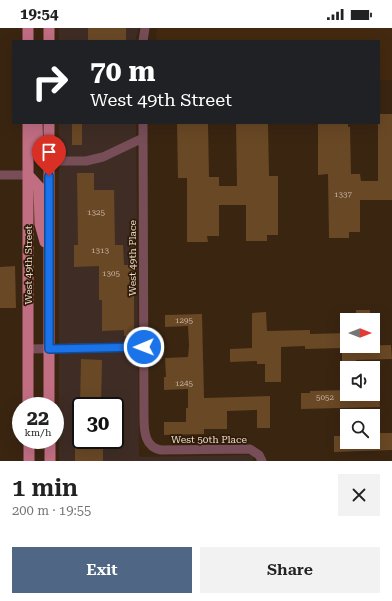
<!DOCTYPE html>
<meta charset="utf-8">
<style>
body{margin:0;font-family:"Roboto Serif",serif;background:#f2f2f2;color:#222;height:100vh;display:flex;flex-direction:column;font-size:15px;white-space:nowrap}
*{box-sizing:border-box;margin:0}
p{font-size:13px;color:#767676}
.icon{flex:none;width:22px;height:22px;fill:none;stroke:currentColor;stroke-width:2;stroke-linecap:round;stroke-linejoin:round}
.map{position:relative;height:433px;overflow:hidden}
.sheet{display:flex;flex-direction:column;background:#fff;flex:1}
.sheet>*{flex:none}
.guide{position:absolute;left:12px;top:12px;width:368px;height:84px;border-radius:0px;box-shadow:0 4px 16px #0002;background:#202124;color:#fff;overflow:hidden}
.needle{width:26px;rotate:90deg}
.tools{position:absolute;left:340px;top:285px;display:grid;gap:8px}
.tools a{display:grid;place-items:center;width:40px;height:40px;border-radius:0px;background:#fff;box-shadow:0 4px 16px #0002;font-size:20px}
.speed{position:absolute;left:12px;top:369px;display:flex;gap:8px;font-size:20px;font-weight:700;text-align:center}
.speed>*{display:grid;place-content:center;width:52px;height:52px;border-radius:50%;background:#fff;box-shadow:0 4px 16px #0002;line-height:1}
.speed small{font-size:10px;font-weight:400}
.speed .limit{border:2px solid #111;border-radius:6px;background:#fff;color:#111}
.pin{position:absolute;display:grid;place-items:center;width:34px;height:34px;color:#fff;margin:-41px -17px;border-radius:50% 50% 50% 0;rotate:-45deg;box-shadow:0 0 4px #0007}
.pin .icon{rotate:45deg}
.me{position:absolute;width:44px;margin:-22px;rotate:269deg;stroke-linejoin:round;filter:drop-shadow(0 0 3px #0008)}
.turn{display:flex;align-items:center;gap:14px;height:84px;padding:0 12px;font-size:18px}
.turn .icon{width:52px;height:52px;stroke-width:2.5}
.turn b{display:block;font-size:28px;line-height:34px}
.round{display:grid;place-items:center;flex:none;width:42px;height:42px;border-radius:0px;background:#f2f2f2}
.headline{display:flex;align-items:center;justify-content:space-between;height:68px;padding:0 12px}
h1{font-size:24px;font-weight:600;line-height:30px}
.primary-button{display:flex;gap:8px;margin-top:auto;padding:8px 12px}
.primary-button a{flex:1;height:46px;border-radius:0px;background:#4f6784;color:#fff;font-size:16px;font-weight:600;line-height:46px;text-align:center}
.primary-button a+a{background:#f2f2f2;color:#222}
.status{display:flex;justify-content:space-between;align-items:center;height:28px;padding:0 20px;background:#fff;direction:ltr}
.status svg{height:11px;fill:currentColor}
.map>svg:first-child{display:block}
</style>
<div class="status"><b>19:54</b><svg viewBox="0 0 49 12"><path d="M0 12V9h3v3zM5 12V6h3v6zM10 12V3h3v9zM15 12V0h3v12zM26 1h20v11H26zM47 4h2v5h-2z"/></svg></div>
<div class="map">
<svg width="392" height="433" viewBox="0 0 392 433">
<rect width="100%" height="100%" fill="#3a2511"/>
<path fill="#3f2d25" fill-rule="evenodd" d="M59,0h80l-4,13h-76z
M59,95h77l3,334 114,-2v6h-194zM81,378h34v34h-34z"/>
<path fill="#43290f" d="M157,0h235v52h-13v-39h-223z"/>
<path fill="#694825" d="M88,0h38v12l-38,1z
M379,86h13v86h-32v32h-11v6h-20l-1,-64 -10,1v-52h30v4h2l1,47h9l1,7h17v-58h1z
M72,95h10v22h-10z
M177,95h31l1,54h10v9h18l-1,-63h32l1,53h9v59h-11v6h-21v-36h-27v31h-12l1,6h-21v-64h-9z
M77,145h17v17h20l1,55h8l1,20h10v71h-10v-6l-22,1v-31h-3v-34l-25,1v-22h4z
M15,238l1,42h-16v-41z
M356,282h14v10h-14z
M266,284l1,19 43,-1v4l37,-1v13l44,-1 1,14 -36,1v8h-14v-20l-37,1v-3l-24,1v35h-16v-18h-8v-3l-27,1v-13l22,-1v-35z
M202,286l2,84 66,-2v32h-13v-18l-30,1v18h-23v5l-40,1v-13h22v-14h2v-19l-24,1v-13h2l-1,-19 23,-1 1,-11 -1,-20 -23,1v-12z
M81,331l21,1 -1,46h-21z
M347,362v4h32l1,13 -79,2v-16h9v-2z
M373,405h19v17l-58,2v-16h13v6h26z
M75,412h28v21h-28z"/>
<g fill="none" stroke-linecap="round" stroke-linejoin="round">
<path stroke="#774e57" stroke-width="9" d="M143,13l2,-13
M143,95l1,295c0,14 1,29 17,32l89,-1 9,6 3,6
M49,133h37l17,-4 40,-19
M0,147h28
M28,321l116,-2"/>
<path stroke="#c16e83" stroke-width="11" d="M28,0v13
M49,0v13
M28,95v283
M37,95l1,25 11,13
M49,95v283
M28,147l11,12 1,37 5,18
M29,412v21
M50,412v21"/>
</g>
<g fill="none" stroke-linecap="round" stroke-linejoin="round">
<g stroke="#114b97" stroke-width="10">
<path id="route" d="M49,148v173l95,-2"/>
</g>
<use href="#route" stroke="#1a73e8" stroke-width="7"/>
</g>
<g text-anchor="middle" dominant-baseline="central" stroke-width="3.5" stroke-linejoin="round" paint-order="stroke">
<g font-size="8" fill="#cab6a5">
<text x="343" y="166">1337</text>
<text x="96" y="184">1325</text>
<text x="100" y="222">1313</text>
<text x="111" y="245">1305</text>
<text x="184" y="292">1295</text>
<text x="184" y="355">1245</text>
<text x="325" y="369">5052</text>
</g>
<g font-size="10" fill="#eadbd0" stroke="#301b07">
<text transform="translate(132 230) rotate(-90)">West 49th Place</text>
<text transform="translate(28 237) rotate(-90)">West 49th Street</text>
<text x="209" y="411">West 50th Place</text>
</g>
</g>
</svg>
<div class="tools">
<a><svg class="needle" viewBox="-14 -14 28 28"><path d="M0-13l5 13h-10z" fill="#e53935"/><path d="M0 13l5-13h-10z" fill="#767676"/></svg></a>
<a><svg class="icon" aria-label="sound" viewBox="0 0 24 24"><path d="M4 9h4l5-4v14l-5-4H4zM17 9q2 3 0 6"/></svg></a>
<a><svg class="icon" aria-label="search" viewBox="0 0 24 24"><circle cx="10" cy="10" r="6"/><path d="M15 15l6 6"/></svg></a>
</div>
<div class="speed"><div>22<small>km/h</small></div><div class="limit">30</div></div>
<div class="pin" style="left:49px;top:148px;background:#d93025"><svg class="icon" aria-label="arrive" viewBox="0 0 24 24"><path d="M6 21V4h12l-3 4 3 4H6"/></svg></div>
<svg class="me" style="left:144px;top:319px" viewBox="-20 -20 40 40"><circle r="17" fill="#1a73e8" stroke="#fff" stroke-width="3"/><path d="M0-11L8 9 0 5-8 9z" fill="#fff"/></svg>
<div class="guide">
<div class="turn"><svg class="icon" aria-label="right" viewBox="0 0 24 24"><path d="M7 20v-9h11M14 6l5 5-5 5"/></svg><div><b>70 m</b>West 49th Street</div></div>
</div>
</div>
<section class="sheet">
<div class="headline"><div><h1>1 min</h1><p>200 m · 19:55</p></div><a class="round"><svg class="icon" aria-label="close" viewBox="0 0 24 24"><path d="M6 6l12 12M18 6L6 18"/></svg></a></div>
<div class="primary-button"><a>Exit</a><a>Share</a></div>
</section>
